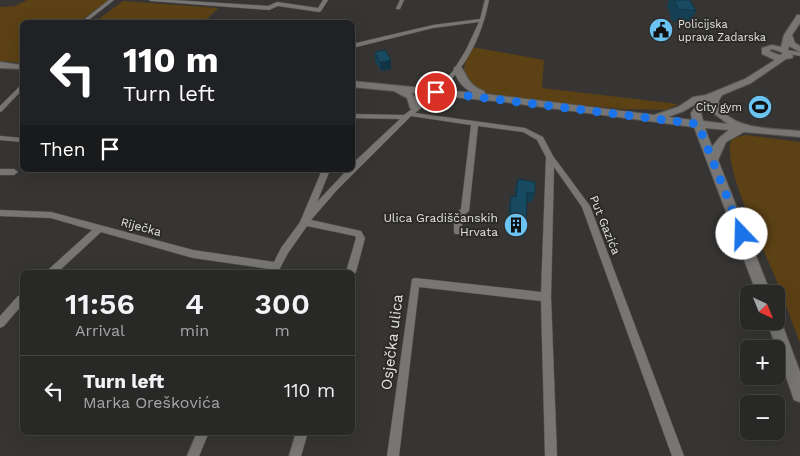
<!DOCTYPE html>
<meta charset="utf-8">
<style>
body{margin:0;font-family:"Work Sans",sans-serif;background:#30302e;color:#f1f3f6;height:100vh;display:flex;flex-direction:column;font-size:19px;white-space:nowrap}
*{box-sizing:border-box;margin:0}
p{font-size:16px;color:#a5a6a7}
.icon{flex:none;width:28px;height:28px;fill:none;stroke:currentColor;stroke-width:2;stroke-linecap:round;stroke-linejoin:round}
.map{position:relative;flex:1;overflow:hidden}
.drawer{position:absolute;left:20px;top:270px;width:335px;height:165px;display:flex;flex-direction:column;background:#282826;border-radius:8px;box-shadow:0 5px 20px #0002,0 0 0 1px #444443}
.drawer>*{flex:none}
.hud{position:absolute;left:20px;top:20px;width:335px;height:152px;border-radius:8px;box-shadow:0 5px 20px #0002,0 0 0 1px #444443;background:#202124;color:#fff;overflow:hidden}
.needle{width:32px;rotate:137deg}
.tools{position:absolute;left:740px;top:285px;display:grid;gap:10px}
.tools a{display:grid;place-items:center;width:45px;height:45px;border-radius:8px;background:#282826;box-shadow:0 5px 20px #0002,0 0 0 1px #444443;font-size:25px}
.pin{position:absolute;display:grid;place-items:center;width:42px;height:42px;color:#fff;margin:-21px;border:2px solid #fff;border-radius:50%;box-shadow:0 1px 5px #0007}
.me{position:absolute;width:55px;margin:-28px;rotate:339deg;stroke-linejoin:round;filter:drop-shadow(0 0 4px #0008)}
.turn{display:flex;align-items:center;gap:18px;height:105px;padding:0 20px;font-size:22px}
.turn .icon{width:65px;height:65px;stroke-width:2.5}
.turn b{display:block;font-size:35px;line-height:42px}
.then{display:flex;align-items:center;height:48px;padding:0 20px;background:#0003;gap:10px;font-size:19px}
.eta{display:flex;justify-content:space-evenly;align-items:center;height:85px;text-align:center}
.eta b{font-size:30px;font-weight:600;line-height:35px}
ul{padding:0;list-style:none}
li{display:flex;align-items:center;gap:15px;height:70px;padding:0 20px;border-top:1px solid #444443}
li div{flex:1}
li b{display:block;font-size:19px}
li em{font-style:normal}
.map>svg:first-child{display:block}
</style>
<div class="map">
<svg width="800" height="456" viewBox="0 0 800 456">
<rect width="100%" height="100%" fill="#363533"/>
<path fill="#5c4115" d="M27,0h82l-30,22h-57v41l-22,-2v-54l15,-1z
M123,1l95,7 -14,14h-109z
M472,47l72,13 -2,28 136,16 -11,6 -43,-1 -155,-14c-8,-16 -6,-34 3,-48z
M746,135l54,7v201c-8,-20 -15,-41 -23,-61 -10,-27 -58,-120 -45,-144z"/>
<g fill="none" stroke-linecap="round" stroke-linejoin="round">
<g stroke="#555351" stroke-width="1">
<path id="street" d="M109,0h5l-28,22h-5z
M149,0h24l95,6 9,-4 41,6 5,-8h5l-7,11 -2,1 -41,-6 -9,4 -118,-9z
M400,0h4l-4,9h-4z
M485,0h4c-11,53 -32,79 -74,113l110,15 18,9 10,19 37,50 94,250h-12l-90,-249 -28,-40 -3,130 6,159h-12l-4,-155 -122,-14 -20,169h-12l25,-177 3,-1 126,14 5,-135 -9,-17 -14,-8 -45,-6 -9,85 -7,6v15l-1,2h-6l-1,-2v-17l7,-6 10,-84 -60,-9 -74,74 -26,30 50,11 4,7 -9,34 -4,3v-3h-6l10,-34 -1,-2 -48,-10 -19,27 -10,19h-9l1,-3 -77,-11 -92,-26 -43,40h-10l1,-3 43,-39 -41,-12 -51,-2v-6l51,2 142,38 81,12 7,-14 19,-26 22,-52h8l-13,32 30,-32h5v-6l48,-45 -48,-1v-4l52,1 27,-21 22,-23 13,-21 13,-28 -46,6 -81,20v-4l81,-19 47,-6z
M787,50l13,2v4l-15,-3 -1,-1z
M22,85v5l-20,21 -2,1v-6l20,-20z
M0,136l22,2v4l-22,-2z
M0,169h14l4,3 -4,3h-14z
M22,295v10l-18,21 -4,2v-12l18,-20z
M197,432h12l-10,24h-12z
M296,432h12l-7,24h-12z"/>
</g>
<g stroke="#555351" stroke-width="2">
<path id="secondary" d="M797,15h3v8l-8,12 3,8 5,3v6l-11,-6 -1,4 5,6 -1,2 -6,1 -35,24 -29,12 -4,7c10,29 57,26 82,29v6l-56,-5 -18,10 -8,18 53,134h-14l-63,-167 -189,-25 -94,-9 7,8 2,7 -5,3 -5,-3 -3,-10 -13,-7 -42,-4v-6l121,12c-11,-6 -17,-13 -19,-25l4,-3c9,4 6,19 26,26l1,3 169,21 24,-8 15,-10 13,-2 39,-16 30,-19 -13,-6v-6l10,-3 9,2 3,-12zM772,49l9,3 2,2 -4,1 -10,-4zM699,102l-8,11 1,7 -24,-3 16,-6zM709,103l4,10 15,11 -25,-3 -2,-8zM705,128l24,2 -10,8 -7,9z
M0,62l22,3v4l-22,-1z
M776,315l5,6 19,51v30l-6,-2 -2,-6 -25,-73h9z"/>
</g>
<use href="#street" fill="#787674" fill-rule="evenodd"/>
<use href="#secondary" fill="#787674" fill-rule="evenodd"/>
</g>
<path fill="#154054" d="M669,0h21l6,11 -6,11 -18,-1 -5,-16z
M375,52l16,8v9l-10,2 -6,-10z
M518,179l17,15 -3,8h-5l-1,27 -3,9 -15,-3 1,-30 2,-9h4v-8z"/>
<path fill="#113445" d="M391,60v9l-10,2 -1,-9z"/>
<path fill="#184b62" stroke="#113445" d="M674,0h16l6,11 -18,-2z
M385,50l6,10 -11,2 -5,-10z
M518,179l17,3v12l-8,-2 -1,37 -16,-2 1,-31 5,1z"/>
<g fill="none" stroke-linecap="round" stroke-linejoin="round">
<path stroke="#1a73e8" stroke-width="9" stroke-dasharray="0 16.2" d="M436,92l262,32 44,110"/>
</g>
<defs>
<g id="civic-disc" transform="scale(1.25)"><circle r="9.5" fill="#6ac3f1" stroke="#2c2b29"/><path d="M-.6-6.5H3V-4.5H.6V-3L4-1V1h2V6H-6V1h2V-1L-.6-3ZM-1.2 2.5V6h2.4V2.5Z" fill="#111"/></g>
<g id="stadium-disc" transform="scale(1.25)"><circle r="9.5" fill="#6ac3f1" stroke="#2c2b29"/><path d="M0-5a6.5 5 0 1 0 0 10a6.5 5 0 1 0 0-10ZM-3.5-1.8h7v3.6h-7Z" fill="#111"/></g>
<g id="building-disc" transform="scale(1.25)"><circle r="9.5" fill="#6ac3f1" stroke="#2c2b29"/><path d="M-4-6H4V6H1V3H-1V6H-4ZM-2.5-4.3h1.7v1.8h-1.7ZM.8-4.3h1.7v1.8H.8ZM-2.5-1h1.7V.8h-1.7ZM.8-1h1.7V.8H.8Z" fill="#111"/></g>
</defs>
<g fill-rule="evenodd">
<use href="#civic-disc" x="661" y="30"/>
<use href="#stadium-disc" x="760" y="107"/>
<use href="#building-disc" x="516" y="225"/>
</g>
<g text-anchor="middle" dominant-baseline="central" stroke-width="4" stroke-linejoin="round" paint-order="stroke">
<g font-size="11" fill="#e2e1e0" stroke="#2c2b29" text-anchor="start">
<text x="678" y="24">Policijska<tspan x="678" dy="13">uprava Zadarska</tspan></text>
<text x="742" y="107" text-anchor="end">City gym</text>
</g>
<g font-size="12" fill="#e2e1e0" stroke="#2c2b29" text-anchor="end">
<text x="498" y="218">Ulica Gradiščanskih<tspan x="498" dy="14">Hrvata</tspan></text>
</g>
<g font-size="12" fill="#e2e1e0" stroke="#2c2b29">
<text transform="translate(605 225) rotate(68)">Put Gazića</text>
<text transform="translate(141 227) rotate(15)">Riječka</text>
</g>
<g font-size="15" fill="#e2e1e0" stroke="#2c2b29">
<text transform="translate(392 342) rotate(-83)">Osječka ulica</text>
</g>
</g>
</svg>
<div class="tools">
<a><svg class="needle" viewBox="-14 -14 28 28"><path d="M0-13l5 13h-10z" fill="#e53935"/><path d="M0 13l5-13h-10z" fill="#a5a6a7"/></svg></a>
<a>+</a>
<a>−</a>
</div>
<div class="pin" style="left:436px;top:92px;background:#d93025"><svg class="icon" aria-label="arrive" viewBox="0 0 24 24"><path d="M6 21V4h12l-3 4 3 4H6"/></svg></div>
<svg class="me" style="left:742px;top:234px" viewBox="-20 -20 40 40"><circle r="19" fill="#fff"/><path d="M0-13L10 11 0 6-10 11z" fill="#1a73e8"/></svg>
<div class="hud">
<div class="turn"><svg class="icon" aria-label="left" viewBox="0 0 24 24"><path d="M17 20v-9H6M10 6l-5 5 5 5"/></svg><div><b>110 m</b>Turn left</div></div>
<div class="then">Then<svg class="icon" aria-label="arrive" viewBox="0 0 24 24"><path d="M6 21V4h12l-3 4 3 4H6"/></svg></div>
</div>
<section class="drawer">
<div class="eta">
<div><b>11:56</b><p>Arrival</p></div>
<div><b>4</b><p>min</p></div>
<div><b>300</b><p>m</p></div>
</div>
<ul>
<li><svg class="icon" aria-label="left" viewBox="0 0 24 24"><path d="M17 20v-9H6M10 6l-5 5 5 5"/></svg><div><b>Turn left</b><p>Marka Oreškovića</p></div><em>110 m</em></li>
</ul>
</section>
</div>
